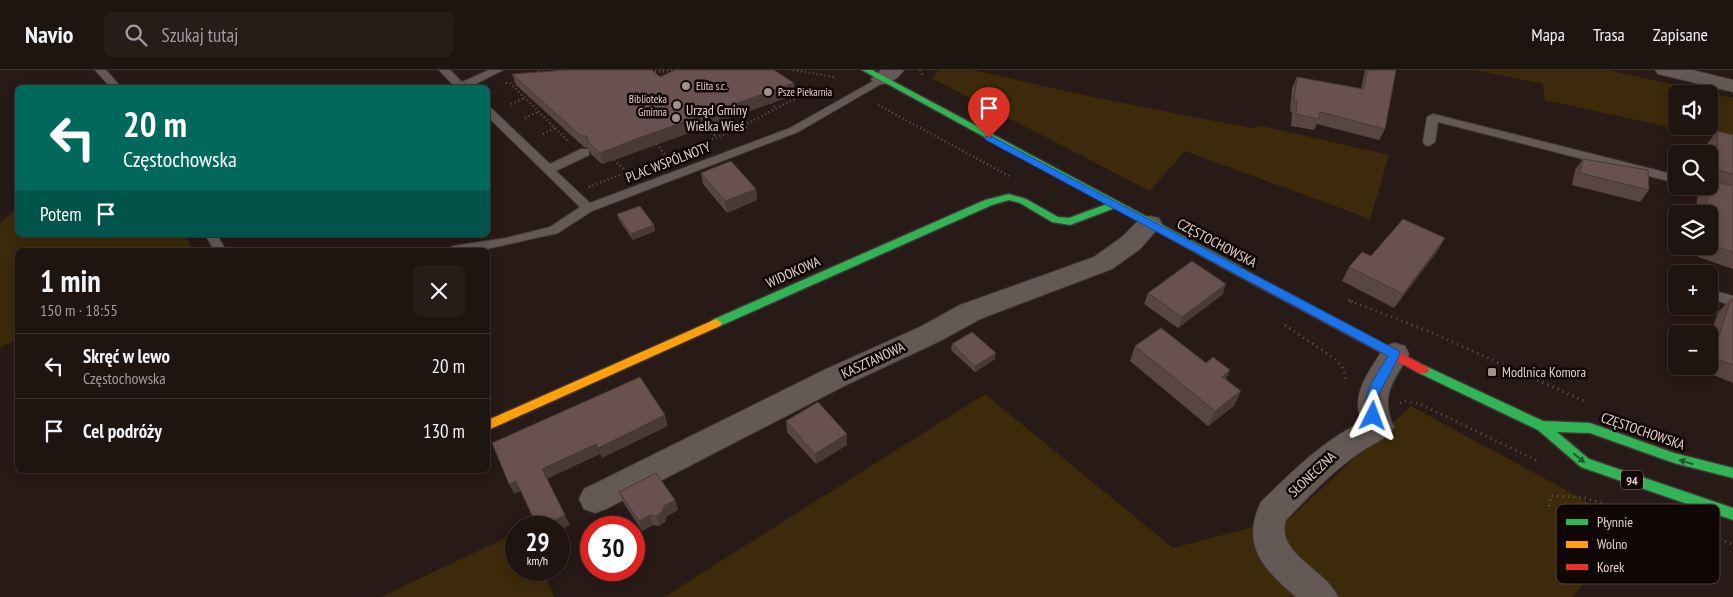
<!DOCTYPE html>
<html lang="pl">
<meta charset="utf-8">
<style>
body{margin:0;font-family:"PT Sans Narrow",sans-serif;background:#261d19;color:#f1f3f6;height:100vh;display:flex;flex-direction:column;font-size:19px;white-space:nowrap}
*{box-sizing:border-box;margin:0}
p{font-size:16px;color:#a19e9f}
.icon{flex:none;width:28px;height:28px;fill:none;stroke:currentColor;stroke-width:2;stroke-linecap:round;stroke-linejoin:round}
.map{position:relative;flex:1;overflow:hidden}
.panel{position:absolute;left:15px;top:178px;width:475px;height:225px;display:flex;flex-direction:column;background:#1e1410;border-radius:8px;box-shadow:0 2px 12px #0003,0 0 0 1px #3c3330}
.panel>*{flex:none}
.hud{position:absolute;left:15px;top:15px;width:475px;height:152px;border-radius:8px;box-shadow:0 2px 12px #0003,0 0 0 1px #3c3330;background:#00695c;color:#fff;overflow:hidden}
.buttons{position:absolute;left:1668px;top:15px;display:grid;gap:10px}
.buttons a{display:grid;place-items:center;width:50px;height:50px;border-radius:8px;background:#1e1410;box-shadow:0 2px 12px #0003,0 0 0 1px #3c3330;font-size:25px}
.speed{position:absolute;left:505px;top:446px;display:flex;gap:10px;font-size:25px;font-weight:700;text-align:center}
.speed>*{display:grid;place-content:center;width:65px;height:65px;border-radius:50%;background:#1e1410;box-shadow:0 2px 12px #0003,0 0 0 1px #3c3330;line-height:1}
.speed small{font-size:12px;font-weight:400}
.speed .limit{border:8px solid #d22;background:#fff;color:#111}
.pin{position:absolute;display:grid;place-items:center;width:42px;height:42px;color:#fff;margin:-51px -21px;border-radius:50% 50% 50% 0;rotate:-45deg;box-shadow:0 0 5px #0007}
.pin .icon{rotate:45deg}
.me{position:absolute;width:55px;margin:-28px;rotate:3deg;stroke-linejoin:round;filter:drop-shadow(0 0 4px #0008)}
.turn{display:flex;align-items:center;gap:18px;height:105px;padding:0 25px;font-size:22px}
.turn .icon{width:65px;height:65px;stroke-width:2.5}
.turn b{display:block;font-size:35px;line-height:42px}
.then{display:flex;align-items:center;height:48px;padding:0 25px;background:#0003;gap:10px;font-size:19px}
.round{display:grid;place-items:center;flex:none;width:52px;height:52px;border-radius:8px;background:#261d19}
.headline{display:flex;align-items:center;justify-content:space-between;height:85px;padding:0 25px}
h1{font-size:30px;font-weight:800;line-height:38px}
ul{padding:0;list-style:none}
li{display:flex;align-items:center;gap:15px;height:65px;padding:0 25px;border-top:1px solid #3c3330}
li div{flex:1}
li b{display:block;font-size:19px}
li em{font-style:normal}
header{display:flex;align-items:center;gap:30px;box-sizing:border-box;height:70px;padding:0 25px;background:#1e1410;border-bottom:1px solid #3c3330}
header strong{font-size:24px}
nav{display:flex;gap:28px;margin-inline-start:auto;font-size:18px}
.search{width:350px;height:45px;background:#261d19;display:flex;align-items:center;gap:12px;box-sizing:border-box;padding:0 18px;border-radius:8px;color:#a19e9f;font-size:19px}
.map>svg:first-child{display:block}
</style>
<header>
<strong>Navio</strong>
<div class="search"><svg class="icon" aria-label="search" viewBox="0 0 24 24"><circle cx="10" cy="10" r="6"/><path d="M15 15l6 6"/></svg>Szukaj tutaj</div>
<nav><a>Mapa</a><a>Trasa</a><a>Zapisane</a></nav>
</header>
<div class="map">
<svg width="1733" height="527" viewBox="0 0 1733 527">
<rect width="100%" height="100%" fill="#281a16"/>
<path fill="#3c2a0a" fill-rule="evenodd" d="M940,0h33l129,29 149,29 11,-2 127,29 -19,64 -185,-68 -35,40 -219,-113z
M1475,0h133l125,28v43l-188,-41 -2,-16zM1676,24h33v32h-33z
M17,138l1,27h167l8,15h-175l-1,90 -17,7v-124z
M985,324l188,154 118,-31 120,-111 221,120 -60,71h-908z
M516,463v37h26l12,27h-173z"/>
<g fill="none" stroke-linecap="round" stroke-linejoin="round">
<g stroke="#423634" stroke-width="2">
<path id="lane" d="M95,0h11l16,18h-11z
M439,0h11l12,12 27,-12h14l-35,18h-12z
M882,6l5,3 -1,2 -88,51 -206,79 -34,22 -76,17h-35l6,-4 53,-8 44,-11 30,-20 -92,-90v-9l4,1 58,55 31,-15h8v6l-33,16 34,32 200,-75z
M1433,44l243,61v8l-238,-61 -3,20 -6,4 -4,-1 -2,-3 4,-25z
M1709,115l24,7v8l-37,-11 -2,-3z
M205,165h12l9,15h-12z
M1709,219l24,7v10l-24,-8z"/>
</g>
<g stroke="#423634" stroke-width="2">
<path id="street" d="M881,0h23c-7,10 -17,17 -29,13l-4,-4z
M1655,0h37l41,10v12l-75,-18z
M1150,146l9,2 3,6 -22,25 -28,20 -132,50 -40,22 -96,45 -238,123 -11,4 -11,-4 -5,-10 5,-10 240,-119 96,-43 40,-22 134,-48 28,-20 19,-19z
M1395,273l10,3 4,8c-15,28 -30,41 -15,73 -6,11 -16,14 -27,21 -31,19 -56,46 -81,72 -11,34 40,49 52,77h-42c-32,-28 -56,-51 -35,-95 31,-30 61,-61 101,-80 -13,-28 9,-53 23,-76z"/>
</g>
<g stroke="#423634" stroke-width="3">
<path id="fast" d="M862,0h10l369,197 1,3 -1,3h-8l-118,-65 -45,17 -18,-3 -32,-19 -11,-3 -17,5 -272,121h-8l-2,-3 2,-3 273,-120 24,-6 17,5 32,18 11,1 38,-14z
M1423,295l120,56 47,2 84,30 59,15v10l-59,-15 -84,-30 -33,-1 32,27 144,49v12l-152,-53 -43,-37 -119,-57 -2,-3 2,-3z"/>
</g>
<g stroke="#423634" stroke-width="3">
<path id="slow" d="M716,249l6,4 -2,3 -232,104v-10z"/>
</g>
<g stroke="#423634" stroke-width="3">
<path id="jam" d="M1237,196l190,101 2,3 -2,3h-8l-186,-100 -1,-3 1,-3z"/>
</g>
<path stroke="#605653" stroke-width="2.5" stroke-dasharray="1 3" stroke-linecap="butt" d="M793,0l41,7
M920,0l3,6
M651,2l24,-1
M534,3l7,-3
M506,13h4l58,58
M771,33l5,5
M511,34l14,-6
M878,35l131,71
M525,48l13,-6
M718,48l15,13 73,-38 -15,-9
M704,58l13,9
M543,64l12,-6
M654,71l13,16
M614,90l13,12
M589,117l144,-56 17,-4
M1348,230l5,2"/>
<path stroke="#605653" stroke-width="3" stroke-dasharray="1 4.5" stroke-linecap="butt" d="M1350,231l78,30 156,70
M1285,255l50,34 7,7 4,13
M1400,333l6,-2 16,4 118,57
M1549,436l2,-10 31,1 118,36
M1725,471l8,4"/>
<use href="#lane" fill="#645955" fill-rule="evenodd"/>
<use href="#street" fill="#645955" fill-rule="evenodd"/>
<use href="#fast" fill="#30b455" fill-rule="evenodd"/>
<use href="#slow" fill="#ff9f0a" fill-rule="evenodd"/>
<use href="#jam" fill="#e5322d" fill-rule="evenodd"/>
</g>
<path fill="#594644" d="M1365,0h31l-11,59 -6,11 -62,-16 -3,6 -23,-4 1,-14 -2,-1 2,-23 5,-11 64,12z
M512,4l148,3 134,18 -158,57 -34,12 -11,-10 -2,-6 -5,-1 -68,-62z
M1717,61l16,4v134l-35,-12 1,-11h10v-32h-13l1,-16 11,-12 6,1 1,-2 -6,-1v-30h-2v-10z
M1583,89l66,31 -9,12 -68,-17 3,-15z
M701,103l55,16 1,11 -30,13 -24,-29z
M617,144l37,11 1,6 -22,9 -14,-20z
M1445,168l-9,15 -42,55 -52,-27 7,-14 22,-11z
M1226,214l-4,11 -44,33 -34,-24 4,-11z
M1731,229l2,1v83l-34,-14v-3h10v-27l9,-27z
M952,274l43,15 -20,13 -24,-22z
M1135,276l71,17 24,7 -4,9 15,12 -7,15 -26,20 -78,-65z
M786,351l61,24 -31,19 -29,-32z
M619,422l56,8 3,10 -11,6 -2,6 -6,4 -6,-1 -11,6 -19,-29z"/>
<path fill="#493937" d="M794,13v12l-158,57 -34,12 -2,-11 33,-13z
M756,119l1,11 -30,13 -2,-12z
M654,155l1,6 -22,9 -2,-6z
M1445,168l-9,15 -42,55 9,-14z
M1226,214l-4,11 -44,33 4,-11z
M996,283l-1,6 -20,13v-6z
M1230,300l-7,16 -1,-9z
M1241,321l-7,15 -26,20 7,-15z
M665,345l3,11 -66,32 -4,-10z
M847,364v11l-31,19 -1,-10z
M596,374l4,10 -53,25 -5,-10z
M516,411l5,10 -7,3 -5,-10z
M675,430l3,10 -11,6 -2,6 -6,4 -3,-10 8,-10z
M565,445l5,10 -11,5v-2h-18z
M650,445l3,10 -11,6 -3,-10z"/>
<path fill="#68514f" stroke="#493937" d="M566,0h86l8,7 15,-7h99l20,13 -161,57 -33,13 -12,-11 -1,-6h-6l-69,-62z
M1368,0h28l-11,59 -65,-17 -1,7 -23,-5 1,-13 -3,-1 3,-23 66,12z
M1717,61l16,4v39l-15,-4z
M1583,89l65,11 1,20 -69,-17z
M731,91l25,28 -31,12 -24,-28z
M1718,112l15,4v66l-24,-8 2,-16 -2,-1v-13h-3l2,-28 1,-1 10,3z
M640,136l14,19 -23,9 -14,-20z
M1403,149l42,19 -42,56 -54,-27 13,-15 9,4z
M1192,191l34,23 -44,33 -34,-24z
M1731,229l2,1v65l-21,-8z
M1161,258l45,35 7,-6 17,13 -8,7 19,14 -26,20 -80,-65z
M972,262l24,21 -21,13 -23,-22z
M640,307l25,38 -67,33 -2,-4 -54,25 23,46 -24,13h-3l-22,-47 -7,3 -17,-41z
M818,332l29,32 -32,20 -29,-33z
M656,403l19,27 -11,6 -2,6 -6,4 -6,-1 -11,6 -20,-29z"/>
<defs><path id="oneway-solid" d="M-6-.8H1V-3.2L6.5 0L1 3.2V.8H-6Z" transform="scale(1.25)"/></defs>
<g fill="#205d2c">
<use href="#oneway-solid" transform="translate(1579 388) rotate(39)"/>
<use href="#oneway-solid" transform="translate(1686 392) rotate(-163)"/>
</g>
<path fill="#1a73e8" stroke="#114b97" d="M989,65l410,216 1,3 -21,40 -2,25h-9c-10,-22 9,-44 20,-63l-402,-216 -2,-2z"/>
<g fill="#a1908b" stroke="#100603" stroke-width="2">
<circle cx="686" cy="16" r="5"/>
<circle cx="768" cy="22" r="5"/>
<circle cx="677" cy="35" r="5"/>
<circle cx="676" cy="48" r="5"/>
<rect x="1487" y="297" width="10" height="10" rx="2.5"/>
</g>
<g text-anchor="middle" dominant-baseline="central" stroke-width="5" stroke-linejoin="round" paint-order="stroke">
<g font-size="11" fill="#e2d0ca" stroke="#100603" text-anchor="start">
<text x="696" y="16">Elita s.c.</text>
<text x="778" y="22">Psze Piekarnia</text>
<text x="667" y="29" text-anchor="end">Biblioteka<tspan x="667" dy="13">Gminna</tspan></text>
</g>
<rect fill="#100603" stroke="#a3938e" stroke-width="1" x="1621" y="400.5" width="22" height="19" rx="4"/>
<g font-size="12" font-weight="bold" fill="#e2d0ca">
<text x="1632" y="410">94</text>
</g>
<g font-size="14" fill="#e2d0ca" stroke="#100603" text-anchor="start">
<text x="686" y="40">Urząd Gminy<tspan x="686" dy="16">Wielka Wieś</tspan></text>
<text x="1502" y="302">Modlnica Komora</text>
</g>
<g font-size="14" fill="#e2d0ca" stroke="#100603">
<text transform="translate(668 92) rotate(-21)">PLAC WSPÓLNOTY</text>
<text transform="translate(1217 173) rotate(28)">CZĘSTOCHOWSKA</text>
<text transform="translate(793 202) rotate(-24)">WIDOKOWA</text>
<text transform="translate(873 290) rotate(-25)">KASZTANOWA</text>
<text transform="translate(1643 361) rotate(19)">CZĘSTOCHOWSKA</text>
<text transform="translate(1312 404) rotate(-43)">SŁONECZNA</text>
</g>
</g>
<rect x="1556" y="434" width="164" height="80" rx="8" fill="#100603" stroke="#4f433f" stroke-width="1"/>
<rect x="1566" y="449" width="22" height="6" fill="#30b455"/>
<rect x="1566" y="471" width="22" height="7" fill="#ff9f0a"/>
<rect x="1566" y="494" width="22" height="6" fill="#e5322d"/>
<g font-size="14" fill="#e2d0ca">
<text x="1597" y="457">Płynnie</text>
<text x="1597" y="479">Wolno</text>
<text x="1597" y="502">Korek</text>
</g>
</svg>
<div class="buttons">
<a><svg class="icon" aria-label="sound" viewBox="0 0 24 24"><path d="M4 9h4l5-4v14l-5-4H4zM17 9q2 3 0 6"/></svg></a>
<a><svg class="icon" aria-label="search" viewBox="0 0 24 24"><circle cx="10" cy="10" r="6"/><path d="M15 15l6 6"/></svg></a>
<a><svg class="icon" aria-label="layers" viewBox="0 0 24 24"><path d="M12 4l9 5-9 5-9-5zM3 14l9 5 9-5"/></svg></a>
<a>+</a>
<a>−</a>
</div>
<div class="speed"><div>29<small>km/h</small></div><div class="limit">30</div></div>
<div class="pin" style="left:989px;top:68px;background:#d93025"><svg class="icon" aria-label="arrive" viewBox="0 0 24 24"><path d="M6 21V4h12l-3 4 3 4H6"/></svg></div>
<svg class="me" style="left:1373px;top:346px" viewBox="-20 -20 40 40"><path d="M0-17L14 15 0 8-14 15z" fill="#1a73e8" stroke="#fff" stroke-width="4"/></svg>
<div class="hud">
<div class="turn"><svg class="icon" aria-label="left" viewBox="0 0 24 24"><path d="M17 20v-9H6M10 6l-5 5 5 5"/></svg><div><b>20 m</b>Częstochowska</div></div>
<div class="then">Potem<svg class="icon" aria-label="arrive" viewBox="0 0 24 24"><path d="M6 21V4h12l-3 4 3 4H6"/></svg></div>
</div>
<section class="panel">
<div class="headline"><div><h1>1 min</h1><p>150 m · 18:55</p></div><a class="round"><svg class="icon" aria-label="close" viewBox="0 0 24 24"><path d="M6 6l12 12M18 6L6 18"/></svg></a></div>
<ul>
<li><svg class="icon" aria-label="left" viewBox="0 0 24 24"><path d="M17 20v-9H6M10 6l-5 5 5 5"/></svg><div><b>Skręć w lewo</b><p>Częstochowska</p></div><em>20 m</em></li>
<li><svg class="icon" aria-label="arrive" viewBox="0 0 24 24"><path d="M6 21V4h12l-3 4 3 4H6"/></svg><div><b>Cel podróży</b></div><em>130 m</em></li>
</ul>
</section>
</div>
